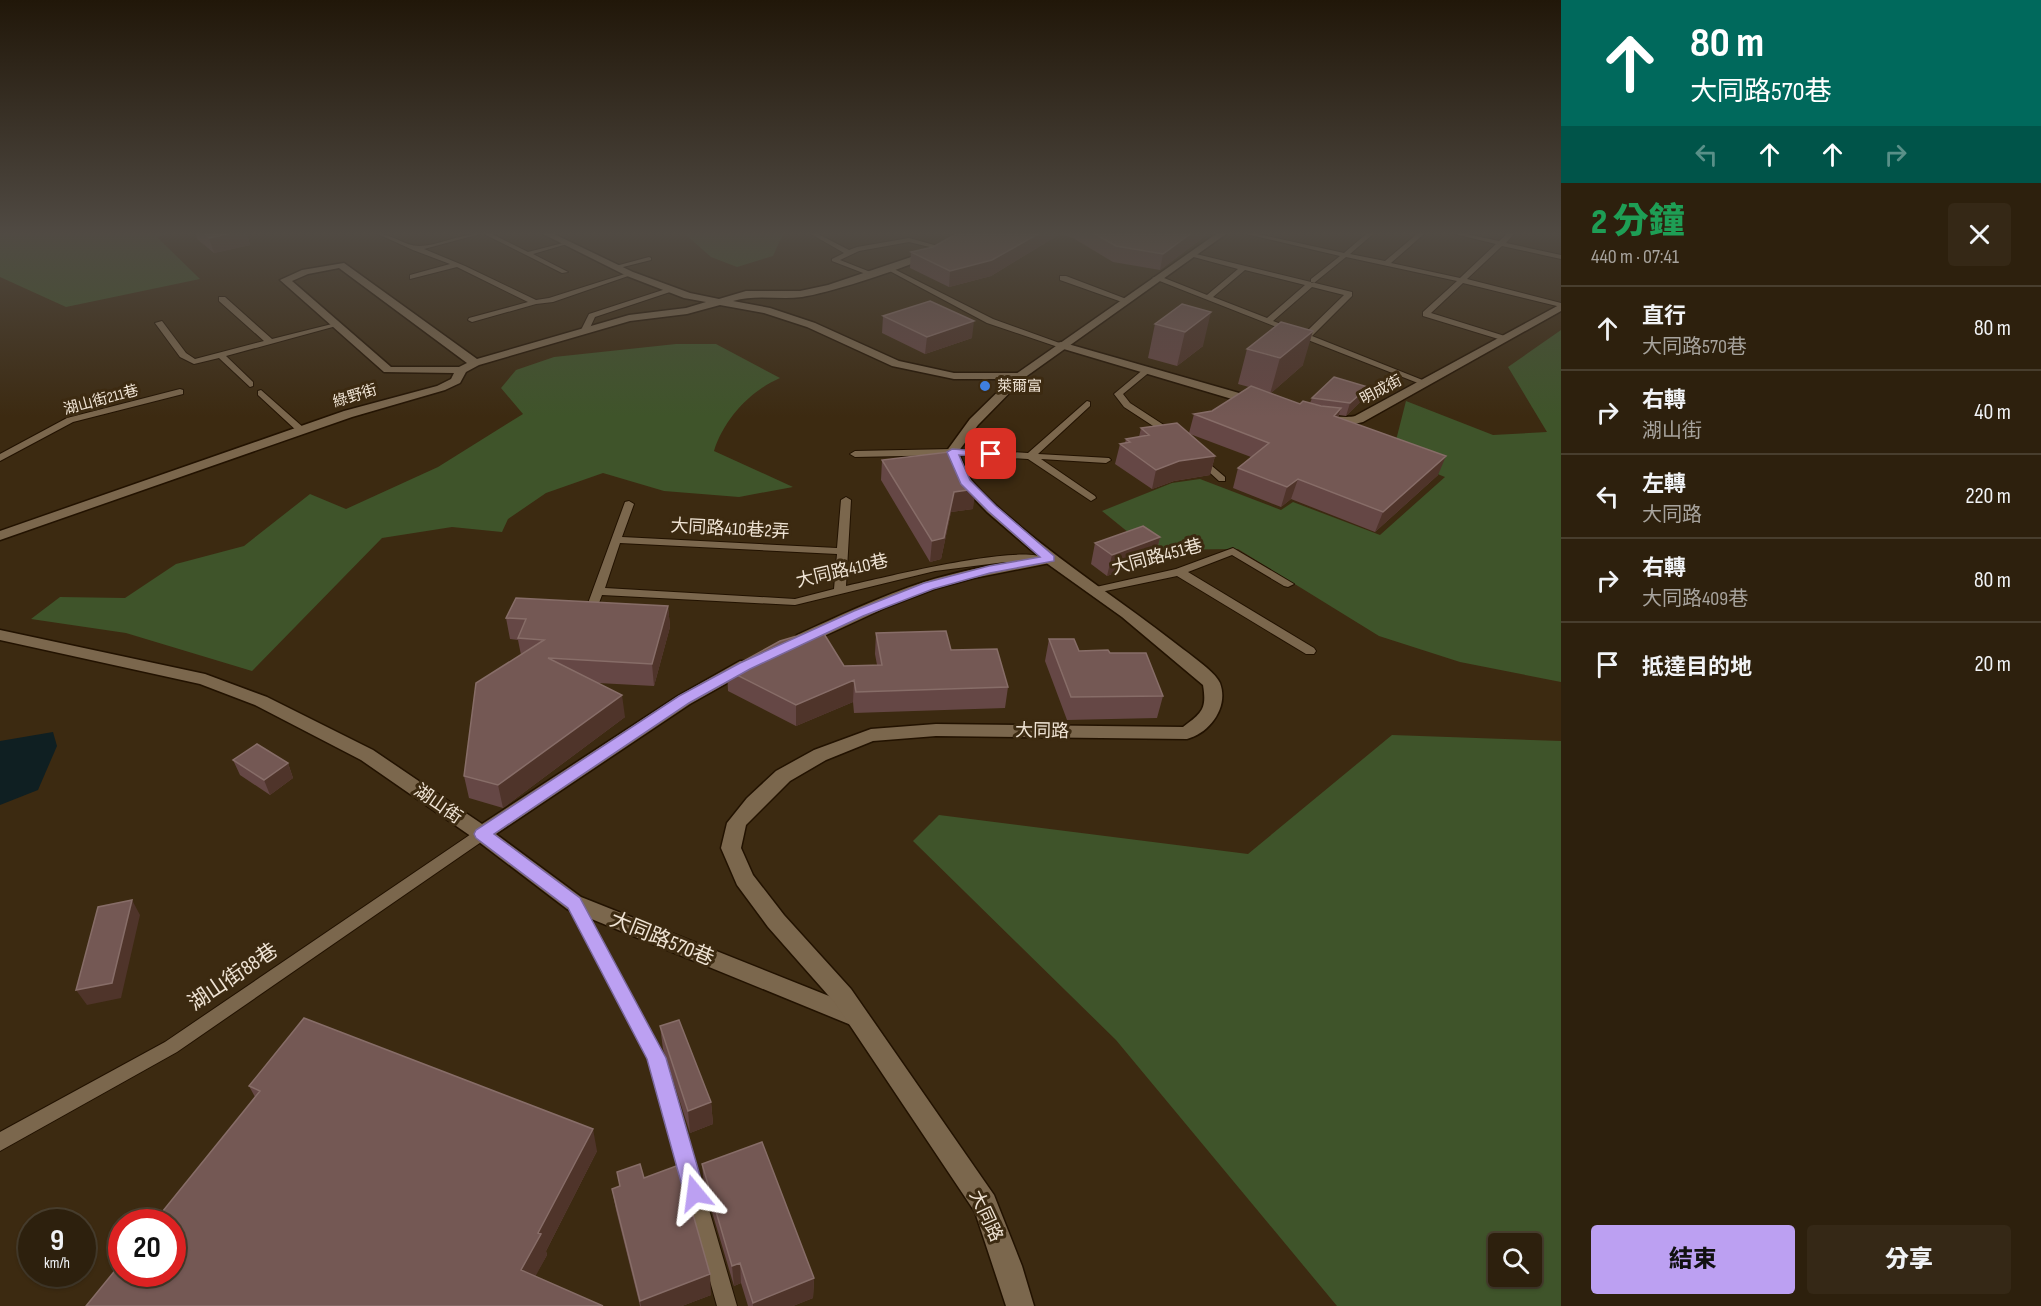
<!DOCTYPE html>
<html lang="zh-TW">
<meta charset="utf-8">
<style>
body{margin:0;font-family:"Sofia Sans Condensed","Noto Sans TC",sans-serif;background:#352816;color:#f1f3f6;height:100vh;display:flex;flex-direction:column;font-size:22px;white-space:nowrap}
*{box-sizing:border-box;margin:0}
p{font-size:20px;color:#a7a39d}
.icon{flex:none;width:33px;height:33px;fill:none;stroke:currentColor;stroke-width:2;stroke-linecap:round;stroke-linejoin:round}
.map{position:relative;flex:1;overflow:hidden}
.panel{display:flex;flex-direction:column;background:#2d200d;width:480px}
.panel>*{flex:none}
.top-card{background:#00695c;color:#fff;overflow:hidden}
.controls{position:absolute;left:1488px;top:1233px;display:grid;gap:12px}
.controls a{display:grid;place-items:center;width:54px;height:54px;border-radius:6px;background:#2d200d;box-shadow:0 2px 4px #0004,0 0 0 2px #483e2e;font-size:30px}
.speed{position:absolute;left:18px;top:1209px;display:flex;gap:12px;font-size:30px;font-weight:700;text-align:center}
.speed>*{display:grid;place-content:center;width:78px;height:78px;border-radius:50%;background:#2d200d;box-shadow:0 2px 4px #0004,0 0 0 2px #483e2e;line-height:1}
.speed small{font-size:15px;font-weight:400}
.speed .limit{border:9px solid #d22;background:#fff;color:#111}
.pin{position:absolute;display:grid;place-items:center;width:51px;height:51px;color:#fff;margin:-26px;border-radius:12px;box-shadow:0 3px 9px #0006}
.me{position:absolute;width:66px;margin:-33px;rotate:344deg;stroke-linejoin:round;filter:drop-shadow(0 0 4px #0008)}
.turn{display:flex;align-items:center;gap:21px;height:126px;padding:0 30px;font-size:27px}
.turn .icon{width:78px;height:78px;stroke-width:2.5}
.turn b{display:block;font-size:42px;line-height:51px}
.lanes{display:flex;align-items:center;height:57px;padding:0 30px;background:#0003;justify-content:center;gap:30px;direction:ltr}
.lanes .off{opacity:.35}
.round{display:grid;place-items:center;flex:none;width:63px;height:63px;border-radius:6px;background:#352816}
.headline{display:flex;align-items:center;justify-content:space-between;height:102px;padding:0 30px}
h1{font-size:36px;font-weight:800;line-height:45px;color:#1e9e55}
.cta{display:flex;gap:12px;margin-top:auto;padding:12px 30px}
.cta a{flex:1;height:69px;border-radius:6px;background:#bca0f2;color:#111;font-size:24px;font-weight:800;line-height:69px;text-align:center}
.cta a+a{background:#352816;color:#f1f3f6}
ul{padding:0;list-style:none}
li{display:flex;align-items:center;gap:18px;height:84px;padding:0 30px;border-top:2px solid #483e2e}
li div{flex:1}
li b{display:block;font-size:22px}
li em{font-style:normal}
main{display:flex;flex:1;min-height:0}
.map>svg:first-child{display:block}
</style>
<main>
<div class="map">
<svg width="1561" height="1306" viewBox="0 0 1561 1306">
<rect width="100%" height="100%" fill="#3c2a11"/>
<path fill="#3f542a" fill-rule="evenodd" d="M0,234h167l-10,3 43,42 -134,28 -66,-30z
M685,234h98l-10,22 -36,11 -26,-10z
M1561,330v352l-101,-20 -81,-26 -141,-87 -88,1 -48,-39 70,-28 28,-4 81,31 12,-8 87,33 65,-58 -53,-21 14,-55 87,34 54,-3 -39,-65z
M676,344h40l64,34c-30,13 -56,41 -66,73l79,36 -54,10 -75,-6 -61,-18 -57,20 -38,26 -6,13 -50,-5 -70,11 -130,133 -126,-38 -95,-14 29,-22 65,1 51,-34 68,-18 66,-52 36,15 92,-42 85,-53 -22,-26 15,-18 38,-13z
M1392,735l169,6v565h-224l-221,-266 -203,-199 26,-26 309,39zM1498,1244h34v32h-34z"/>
<path fill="#0f1f22" d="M53,732l4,14 -19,44 -38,15v-64z"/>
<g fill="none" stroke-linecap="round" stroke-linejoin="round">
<g stroke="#221200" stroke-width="2">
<path id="service" d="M378,234c14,0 27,12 41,12 18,0 40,-12 61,-12l-56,15 41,17 71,34 13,-2 79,-25 6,1 -81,28 -17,2 -64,18 -4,-2 1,-2 59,-16 -71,-35 -47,12v-4l40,-11 -37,-14z
M484,234h8l36,18 39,-10v2l-34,10 35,18 -6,1z
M811,234h7l31,16 8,-3 52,-9 36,10 -3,2 -33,-8 -50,9 -19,9 33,13 2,1 -4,2 -39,-15v-2l12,-6z
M1246,234h11l87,19 22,-19h7l-23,20 35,7 32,-27h7l-33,29 69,15 36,-34 -41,-10h11l33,7 8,-7h7l-8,9 55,12v4l-59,-13 -35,33 94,24v4l-98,-24 -32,30 77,24 1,2 -4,2 -82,-25v-4l34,-31 -111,-24 -32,26h-3v-4l29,-23z
M1192,253l160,39v4l-40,40 118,47 -7,2 -115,-45h-6v-3l-150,-59 7,-2 48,19 31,-26 -48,-13 -1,-1zM1245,270l60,15 -38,33 -54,-21zM1312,287l32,8 -39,38 -32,-12z
M649,257l2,1v2l-36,9 -3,-2z
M886,267h4l103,52 72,26 -7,2 -71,-24 -101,-54z
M1060,276h6l63,24 -7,2 -62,-22z
M669,288l7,2 -81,27 -7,15 -7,-2 8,-16z
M219,297h6l47,42 64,-16 4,2 -114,31 27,26v4l-3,1 -31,-29 -25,6 -14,-7 -25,-34 7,-2 24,32 9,6 69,-18 -45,-40z
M1145,368l7,2 -29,24 7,9 43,28v4h-6l-43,-28 -10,-13z
M180,389l3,1v4l-110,28 -73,39v-7l67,-36z
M261,390l43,38v4h-6l-40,-37v-4z
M1087,401l3,1v4l-52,48 71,4 2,2 -5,3 -65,-4 54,37 1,2 -5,3 -63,-42 -76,-4 -97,2 -5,-3 5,-3 97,-2 76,4z
M1199,455l26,22v4h-6l-23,-21v-4z
M846,497l5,3 -5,86c31,-7 178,-44 199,-27l-5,3h-35l-70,9 -140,34 -193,-10 -9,24 -4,1 -6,-3 42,-115 4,-1 5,3 -12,33 215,11 4,-48zM620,543l217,11 -3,35 -39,10 -190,-11z
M1233,548l61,36 -6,3 -4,-1 -52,-31 -44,17 126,76 2,3 -2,3h-8l-129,-78 -81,17 -6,-3 6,-3 80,-18z
M482,829l5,1 2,4 -2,4 -310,214 -177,99v-19l165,-90 312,-212z
M574,897l5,2 86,159 72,248h-20l-69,-247 -82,-156 3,-4z"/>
</g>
<g stroke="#221200" stroke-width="3">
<path id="minor" d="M543,234h11l79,38 57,21 29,6 27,-8h54l28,-6 95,-32 36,-19h10c-21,22 -134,58 -167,63 -24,3 -46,-3 -69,4l37,7 45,15 84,38 55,12h66l6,3 -6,3h-66l-62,-13 -85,-39 -43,-14 -44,-8 -33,9 -57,7 -151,44 -13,7 -6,11 -15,7 -93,27 -352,123v-9l344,-120 93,-25 14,-7 3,-6 -70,-1 -104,-92 22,-10 42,-7 133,96 152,-44 57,-7 20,-6 -22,-4 -57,-22zM339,268l128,95 -8,4h-68l-99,-86 16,-7z
M1561,304v7l-198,111c-13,3 -31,7 -42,-2 8,-7 23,-1 34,-4z
M1061,342l199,57 2,3 -6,4 -4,-1 -195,-58v-4z
M1050,555l7,4 -2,3 -81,16 -40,11 -47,18 -78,36 -6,1 -8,-5 2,-4c42,-19 84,-39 127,-53 41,-13 84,-20 126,-27z
M0,630l205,44 62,23 106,53 109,74 196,-128 62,-35h12l2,4 -2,4 -62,35 -194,130 85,63 283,113 4,7 -4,7 -8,3 -289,-118 -92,-70 -114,-79 -106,-55 -55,-21 -200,-44z"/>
</g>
<g stroke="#221200" stroke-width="3">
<path id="tertiary" d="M1216,234h10l-202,144 -46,47 -20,27c5,9 8,21 14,29 14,18 33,32 50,47 49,41 103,76 153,115 11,9 40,28 45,40 9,24 -10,50 -33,56l-251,-3 -63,5 -47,19 -36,21 -44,44 -5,23 12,27 31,40 67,74 143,206 28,71 12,40h-28l-31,-94 -140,-209 -67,-76 -31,-42 -16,-37 6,-25 20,-25 29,-27 38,-21 57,-21 65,-5 247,3c19,-14 24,-18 20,-42l-81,-68 -77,-55 -58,-50 -27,-28 -14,-32 24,-33 46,-45z"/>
</g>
<use href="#service" fill="#7b674d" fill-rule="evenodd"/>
<use href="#minor" fill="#7b674d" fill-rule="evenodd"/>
<use href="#tertiary" fill="#7b674d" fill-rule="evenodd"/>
</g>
<path fill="#654745" d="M196,234h51l3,11 -36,8 -17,-14z
M956,234h252l-48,36 -47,-8 -40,-24 -13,-4 -69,42 -42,11 -39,-19 1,-16 22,-5z
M1182,304l21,42 -26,20 -29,-8 7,-34z
M883,316l89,22 -47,16 -43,-21z
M1247,349l56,16 -32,28 29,11 10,-1 2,-5 51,1 -17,17 -7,-1 -1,2 100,58 -63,57 -84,-33 -10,8 -48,-19 5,-20 13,-11 -61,-23 25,22 -5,19 -36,6 -22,8 -37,-25 5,-20 5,-1 1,-4 13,-2 2,-9 48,5 5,-19 18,-3 37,-24 -11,-3z
M882,460l91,49 -22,3 -10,47 -11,3 -49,-82z
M1160,537l-5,21 -48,18 -16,-12 4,-21z
M668,606l2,21 -16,59 -56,-3 27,34 -122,91 -34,-10 -5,-22 57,-121 -3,-15 -8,-1 -4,-21z
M876,633l75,17 57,37 -3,21 -151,5 -1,-11 -57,24 -68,-35 -1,-21 150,-5 -2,-11z
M1049,639l30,12 31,2 53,43 -6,22 -90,2 -22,-59z
M233,760l55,3 5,15 -23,17 -30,-20z
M660,1026l51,76 2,22 -23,9 -27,-84z
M249,1086l348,65 -51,100 1,4 -12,21 -449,30 169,-209z
M702,1164l112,114 -1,20 -20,8h-45l-7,-23 -7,3 -30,-101z
M617,1172l27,6 67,117 -29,11h-42l-24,-96 -4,-21 8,-3z"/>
<path fill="#4f342a" d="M228,234h19l3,11 -36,8 -5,-15z
M1038,234h22l-69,42 -42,11 1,-16z
M1190,234h18l-48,36 3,-16z
M1211,312l-8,34 -26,20 8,-34z
M974,321l-2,17 -47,16 2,-17z
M1313,331l-10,34 -33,29 10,-36z
M1368,387l-5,12 -17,17 4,-13z
M1341,408l-6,19 -1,-11z
M1215,456l-5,19 -36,6 -22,8 4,-19 23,-9z
M1446,456l-8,19 -63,57 8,-20z
M1298,479l-7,20 -10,8 6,-20z
M976,489l-3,20 -22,3 -10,47 -11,3 2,-21 22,-49z
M1160,537l-5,21 -48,18 5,-21z
M668,606l2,21 -16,59 -2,-22z
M854,680l-1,22 -57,24v-21z
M622,695l3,22 -122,91 -5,-23z
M288,763l5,15 -23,17 -6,-15z
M132,900l8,15 -19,83 -34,7 -11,-15z
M711,1102l2,22 -23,9 -2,-22z
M593,1129l4,22 -51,100 1,4 -19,35 -7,-20 17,-37z
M740,1263l1,20 -7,3 -2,-20z
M710,1274l1,21 -29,11h-41l-1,-5z
M814,1278l-1,20 -20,8h-40v-3z"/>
<path fill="#745854" stroke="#876d68" stroke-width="1.5" d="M205,234h23l-19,4z
M956,234h82l-46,26 -42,11 -39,-19 22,-5z
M1095,234h95l-27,20 -47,-8z
M930,301l44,20 -47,16 -44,-21z
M1182,304l29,8 -26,20 -30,-8z
M1281,322l32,9 -33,27 -33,-9z
M1334,377l34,10 -18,16 -38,-5z
M1251,386l49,18 3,-3 18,5 20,2 -7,8 112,40 -63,56 -85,-33 -11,8 -49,-19 31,-25 -75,-29 18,-3z
M1177,423l38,33 -36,5 -23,9 -36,-26 10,-2 -4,-3 23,-4 -8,-7z
M949,452l27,37 -22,3 -10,46 -12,3 -50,-81z
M1143,526l17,11 -48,18 -17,-12z
M516,598l152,8 -16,58 -104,-6 74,37 -124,90 -34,-9 12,-93 68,-43 -26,-2 8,-19 -20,-1z
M821,629l23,37 38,-1 -6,-32 70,-2 5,19 46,-1 11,38 -152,5 -2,-12 -58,25 -69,-35 53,-29z
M1049,639h25l5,12 29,-1 2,3h36l17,43 -92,1z
M257,744l31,19 -24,17 -31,-20z
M132,900l-20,83 -36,7 22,-83z
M304,1018l289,111 -55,104 3,1 -20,36 82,36h-517l36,-44v12h50v-52h-18l106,-131 -11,-5z
M679,1020l32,82 -23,9 -28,-85z
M762,1142l52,136 -61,25 -13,-40 -8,3 -30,-102z
M640,1164l4,14 35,-13 31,109 -70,27 -28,-112 8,-3 -3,-14z"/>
<linearGradient id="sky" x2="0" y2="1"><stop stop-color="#211709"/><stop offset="0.56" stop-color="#504a43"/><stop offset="1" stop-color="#504a43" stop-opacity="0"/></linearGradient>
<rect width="1561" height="417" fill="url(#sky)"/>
<path fill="#bca0f2" stroke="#7a689d" stroke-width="1.5" d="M952,449l43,3 1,2 -5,3 -32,-2 11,25 26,26 58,50v5l-64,12 -57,16 -70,27 -113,53 -61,34 -195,131 86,64 86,160 39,135 -3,8 -7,3 -8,-3 -3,-8 -37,-134 -79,-151 -92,-70 -2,-4 2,-4 203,-134 61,-33 114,-52 70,-28 65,-17 51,-9 -52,-46 -27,-27 -14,-32z"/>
<circle fill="#3f7fe0" stroke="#3c2a11" stroke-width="2" cx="985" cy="386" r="6"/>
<g text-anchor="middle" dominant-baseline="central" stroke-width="6" stroke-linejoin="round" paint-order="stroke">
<g font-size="15" fill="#efe3d4" stroke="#3c2a11" text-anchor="start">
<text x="997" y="386">萊爾富</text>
</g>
<g font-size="15" fill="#efe3d4" stroke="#3c2a11">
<text transform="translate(1381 390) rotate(-28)">明成街</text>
<text transform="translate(355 396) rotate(-17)">綠野街</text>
<text transform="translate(101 400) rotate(-15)">湖山街211巷</text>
</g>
<g font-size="18" fill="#efe3d4" stroke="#3c2a11">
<text transform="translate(730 529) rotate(3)">大同路410巷2弄</text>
<text transform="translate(1157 557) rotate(-15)">大同路451巷</text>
<text transform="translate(842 571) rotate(-13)">大同路410巷</text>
<text transform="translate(1042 731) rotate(1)">大同路</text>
<text transform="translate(438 804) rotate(35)">湖山街</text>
<text transform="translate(986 1216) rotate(65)">大同路</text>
</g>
<g font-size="21" fill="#efe3d4" stroke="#3c2a11">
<text transform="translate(662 939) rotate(22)">大同路570巷</text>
<text transform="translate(233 977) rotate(-34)">湖山街88巷</text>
</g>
</g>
</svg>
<div class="controls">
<a><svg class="icon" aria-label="search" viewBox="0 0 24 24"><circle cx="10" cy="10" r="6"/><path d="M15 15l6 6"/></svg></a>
</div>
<div class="speed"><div>9<small>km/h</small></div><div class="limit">20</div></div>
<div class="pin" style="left:991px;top:454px;background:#d93025"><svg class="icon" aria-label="arrive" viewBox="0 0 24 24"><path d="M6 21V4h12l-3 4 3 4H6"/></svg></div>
<svg class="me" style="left:695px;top:1193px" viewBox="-20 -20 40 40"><path d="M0-17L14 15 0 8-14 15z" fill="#bca0f2" stroke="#fff" stroke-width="4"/></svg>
</div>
<section class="panel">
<div class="top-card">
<div class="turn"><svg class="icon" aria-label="ahead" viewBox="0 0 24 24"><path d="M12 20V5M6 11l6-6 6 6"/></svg><div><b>80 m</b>大同路570巷</div></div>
<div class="lanes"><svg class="icon off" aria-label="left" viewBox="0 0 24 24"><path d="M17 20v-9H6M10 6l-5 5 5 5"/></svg><svg class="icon" aria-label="ahead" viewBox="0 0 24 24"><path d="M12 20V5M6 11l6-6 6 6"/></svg><svg class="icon" aria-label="ahead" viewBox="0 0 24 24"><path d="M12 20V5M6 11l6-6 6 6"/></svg><svg class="icon off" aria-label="right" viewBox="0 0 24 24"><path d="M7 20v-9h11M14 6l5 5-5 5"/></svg></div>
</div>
<div class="headline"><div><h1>2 分鐘</h1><p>440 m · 07:41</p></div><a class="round"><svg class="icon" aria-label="close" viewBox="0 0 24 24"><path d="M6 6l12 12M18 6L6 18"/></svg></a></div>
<ul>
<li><svg class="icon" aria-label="ahead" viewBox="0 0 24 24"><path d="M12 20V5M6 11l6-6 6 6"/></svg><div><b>直行</b><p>大同路570巷</p></div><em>80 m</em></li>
<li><svg class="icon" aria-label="right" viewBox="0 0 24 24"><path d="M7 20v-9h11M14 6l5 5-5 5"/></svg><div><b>右轉</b><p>湖山街</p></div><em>40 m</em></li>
<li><svg class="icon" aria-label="left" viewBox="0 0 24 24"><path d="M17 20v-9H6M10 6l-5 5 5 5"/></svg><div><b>左轉</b><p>大同路</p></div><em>220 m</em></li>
<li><svg class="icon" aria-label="right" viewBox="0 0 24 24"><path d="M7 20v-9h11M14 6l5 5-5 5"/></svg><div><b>右轉</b><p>大同路409巷</p></div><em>80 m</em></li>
<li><svg class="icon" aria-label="arrive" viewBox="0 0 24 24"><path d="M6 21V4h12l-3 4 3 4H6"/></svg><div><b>抵達目的地</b></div><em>20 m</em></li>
</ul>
<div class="cta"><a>結束</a><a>分享</a></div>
</section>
</main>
